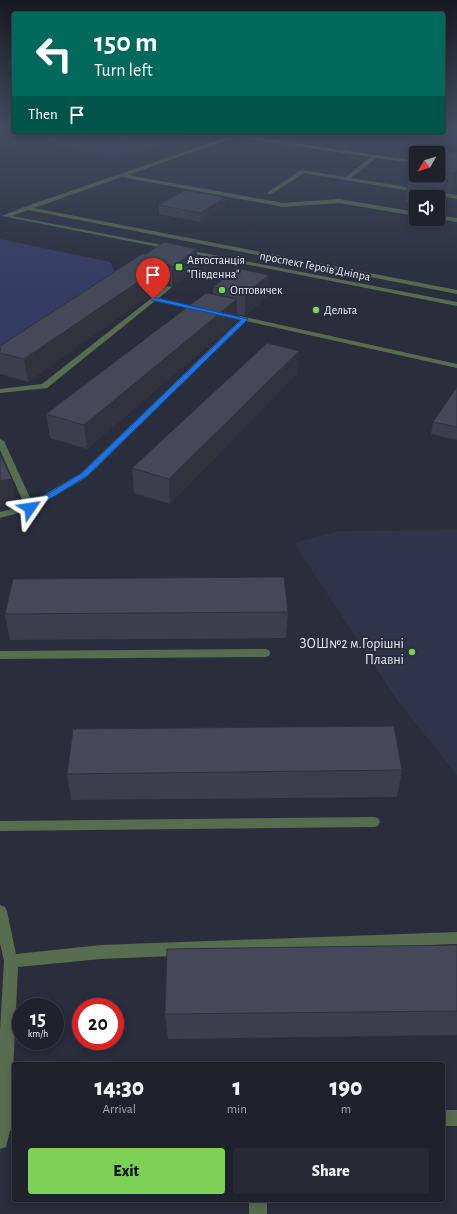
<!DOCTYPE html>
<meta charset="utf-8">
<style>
body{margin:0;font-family:"Alegreya Sans",sans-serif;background:#272a35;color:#f1f3f6;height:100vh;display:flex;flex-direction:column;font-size:15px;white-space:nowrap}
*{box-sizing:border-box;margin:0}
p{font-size:13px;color:#a1a4aa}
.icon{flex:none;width:22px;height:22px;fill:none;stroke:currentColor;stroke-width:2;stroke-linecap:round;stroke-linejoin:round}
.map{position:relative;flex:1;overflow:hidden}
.sheet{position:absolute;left:12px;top:1062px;width:433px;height:140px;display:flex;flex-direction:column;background:#1f222d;border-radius:4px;box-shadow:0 2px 10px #0003,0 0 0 1px #3c3f49}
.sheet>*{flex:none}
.top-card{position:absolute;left:12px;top:12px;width:433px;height:122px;border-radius:4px;box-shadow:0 2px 10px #0003,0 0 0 1px #3c3f49;background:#00695c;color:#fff;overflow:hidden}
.needle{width:26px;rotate:232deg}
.controls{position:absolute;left:409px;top:146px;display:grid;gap:8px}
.controls a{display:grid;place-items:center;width:36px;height:36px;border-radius:4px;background:#1f222d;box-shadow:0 2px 10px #0003,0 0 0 1px #3c3f49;font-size:20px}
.speed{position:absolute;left:12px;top:998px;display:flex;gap:8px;font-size:20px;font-weight:700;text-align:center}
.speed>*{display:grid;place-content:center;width:52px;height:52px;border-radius:50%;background:#1f222d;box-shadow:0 2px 10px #0003,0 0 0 1px #3c3f49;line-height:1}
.speed small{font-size:10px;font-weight:400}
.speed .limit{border:6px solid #d22;background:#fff;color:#111}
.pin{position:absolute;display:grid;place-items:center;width:34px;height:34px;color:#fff;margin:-41px -17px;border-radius:50% 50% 50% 0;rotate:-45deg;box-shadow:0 0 4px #0007}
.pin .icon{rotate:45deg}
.me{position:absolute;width:44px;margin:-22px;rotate:58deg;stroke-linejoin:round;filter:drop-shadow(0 0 3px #0008)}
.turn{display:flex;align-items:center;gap:14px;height:84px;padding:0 16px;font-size:18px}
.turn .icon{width:52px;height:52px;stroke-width:2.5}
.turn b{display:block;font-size:28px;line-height:34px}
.then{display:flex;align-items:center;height:38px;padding:0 16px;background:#0003;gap:8px;font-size:15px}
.eta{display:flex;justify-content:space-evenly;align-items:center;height:68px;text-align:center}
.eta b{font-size:24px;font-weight:800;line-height:28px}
.action{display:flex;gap:8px;margin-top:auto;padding:8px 16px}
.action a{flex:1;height:46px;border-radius:4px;background:#7dd154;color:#111;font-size:16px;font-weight:800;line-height:46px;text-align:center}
.action a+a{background:#272a35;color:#f1f3f6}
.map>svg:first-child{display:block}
</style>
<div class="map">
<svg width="457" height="1214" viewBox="0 0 457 1214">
<rect width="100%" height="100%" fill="#292d3c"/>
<path fill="#2f344a" d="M0,126h14v6h187l-86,28 -115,-30z
M457,530v245l-60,-75 -103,-157 45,-12z"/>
<path fill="#343c64" d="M0,239l110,23 5,10 -115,76z"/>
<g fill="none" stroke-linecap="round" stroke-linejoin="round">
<path fill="#586c50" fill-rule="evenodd" d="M242,132h6l-7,3 175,26v2l-40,-5 -25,20 106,17v4l-153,-26 -32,21h-4v-2l33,-22 45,7 25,-20 -136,-20 -107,38 155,28 56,-4 77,13v4l-77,-13 -56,4 -161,-30 -88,31 423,82v4l-429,-84 -16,6 445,86v4l-455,-90 22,-9z
M438,215l19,3v4l-19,-3z
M167,286l5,1 -13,11 43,11 -3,2 -44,-10 -108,87 -47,5v-4l42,-5z
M240,316l217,48v4l-211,-47 -159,156 -54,32 -33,9v-6l25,-6 -25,-56v-11l4,2 28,61 49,-29 159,-153 -3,-2z
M265,649l4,1 1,3 -1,3 -4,1 -265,2v-8z
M374,817l4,1 2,4 -2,4 -4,1 -374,4v-10z
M0,905l5,2 2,4 9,43 85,-9 356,-13v12l-356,15 -83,8 -7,148h3v16h-4l-4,16 -6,2v-118l4,-70 -4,-18z
M443,1110h14v16h-14z
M249,1200h18v14h-18z"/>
</g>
<path fill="#3a3e4d" d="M3,126h11v3z
M23,132h69l-34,10z
M95,132h61l-29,9z
M457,153v34l-6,6 -5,-1 -1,7 -7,7v-9h-22v7l-11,-2 2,-18 15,-8v-1h16v-19z
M159,205h66l-25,17 -41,-8z
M142,254l55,14 -25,19 -2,-3 -9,3 -133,95 -28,-8v-28z
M269,275v20l-24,21 -8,-2v7l-150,128 -37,-11 -4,-24 167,-120v-7z
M298,373l-128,131 -36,-11 -2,-25z
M457,387v53l-26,-6 2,-12z
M288,612l-2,26 -276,2 -5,-26z
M402,770l-5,27 -326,3 -4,-26z
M457,945v90l-289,4 -3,-25z"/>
<path fill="#30323e" d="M65,132h27l-34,10v-8z
M131,132h25l-29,9v-8z
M457,171v16l-6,6 3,-20z
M448,180l-3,19 -7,7v-9l1,-8z
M225,197v8l-25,17v-9z
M197,249v19l-25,19v-20z
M169,264l1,20 -9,3 -133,95 -4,-23 136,-92z
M269,275v20l-24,21v-22z
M237,299v22l-150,128 -3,-24z
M299,351l-1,22 -128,131 -1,-25z
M12,479l4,25 -16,4v-27z"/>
<path fill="#444859" stroke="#30323e" d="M49,132h16l-7,2z
M121,132h10l-4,1z
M443,151l14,2v18l-3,2 -16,-2v-15z
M416,175l32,5 -9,9 -32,-5z
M185,190l40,7 -25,16 -41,-8z
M164,242l33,7 -25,18 -3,-3 -9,3 -136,92 -24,-6v-7l142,-92h4z
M237,268l32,7 -24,19 -32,-7z
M206,293l31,6 -153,126 -38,-11z
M267,343l32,8 -130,128 -37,-11z
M457,387v40l-24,-5z
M0,454l12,25 -12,2z
M284,577l4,35 -283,2 8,-35z
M394,726l8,44 -335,4 6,-45z
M457,945v66l-292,3 2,-65z"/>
<linearGradient id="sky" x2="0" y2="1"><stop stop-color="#171921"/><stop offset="0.43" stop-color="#434c61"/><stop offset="1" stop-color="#434c61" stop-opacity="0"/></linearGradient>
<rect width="457" height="296" fill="url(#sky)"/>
<path fill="#1a73e8" stroke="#114b97" d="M153,297l95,22 -161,157 -54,33h-5v-3l54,-33 159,-153 -90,-20v-2z"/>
<g fill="#7dd154" stroke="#292d3c" stroke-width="1.5">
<rect x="175" y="263" width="8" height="8" rx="2"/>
<circle cx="222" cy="290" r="4"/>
<circle cx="316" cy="310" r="4"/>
<circle cx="412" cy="652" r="4"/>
</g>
<g text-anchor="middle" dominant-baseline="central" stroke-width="4" stroke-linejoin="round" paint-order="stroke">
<g font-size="12" fill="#e8ebf5" stroke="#292d3c" text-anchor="start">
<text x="187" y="260">Автостанція<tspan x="187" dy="14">"Південна"</tspan></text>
<text x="230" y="290">Оптовичек</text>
<text x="324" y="310">Дельта</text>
</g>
<g font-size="12" fill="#e8ebf5" stroke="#292d3c">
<text transform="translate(315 266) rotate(11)">проспект Героїв Дніпра</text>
</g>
<g font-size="14" fill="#e8ebf5" stroke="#292d3c" text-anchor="end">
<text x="404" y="644">ЗОШ№2 м.Горішні<tspan x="404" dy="16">Плавні</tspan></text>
</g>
</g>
</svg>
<div class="controls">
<a><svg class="needle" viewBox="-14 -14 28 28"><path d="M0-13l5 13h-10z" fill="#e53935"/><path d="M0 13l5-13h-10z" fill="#a1a4aa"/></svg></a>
<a><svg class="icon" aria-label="sound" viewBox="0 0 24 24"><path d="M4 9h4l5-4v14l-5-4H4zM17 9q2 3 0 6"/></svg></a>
</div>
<div class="speed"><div>15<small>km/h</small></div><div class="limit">20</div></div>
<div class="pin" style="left:153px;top:299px;background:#d93025"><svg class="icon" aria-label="arrive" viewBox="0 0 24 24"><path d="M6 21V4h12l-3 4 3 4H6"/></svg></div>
<svg class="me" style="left:30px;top:508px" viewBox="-20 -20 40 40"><path d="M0-17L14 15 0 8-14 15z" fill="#1a73e8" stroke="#fff" stroke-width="4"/></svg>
<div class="top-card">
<div class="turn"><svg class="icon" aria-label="left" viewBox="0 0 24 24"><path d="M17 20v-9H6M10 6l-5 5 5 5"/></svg><div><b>150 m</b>Turn left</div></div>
<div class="then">Then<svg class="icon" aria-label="arrive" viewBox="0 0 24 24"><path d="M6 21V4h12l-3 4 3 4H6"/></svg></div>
</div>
<section class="sheet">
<div class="eta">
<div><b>14:30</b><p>Arrival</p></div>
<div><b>1</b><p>min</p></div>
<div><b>190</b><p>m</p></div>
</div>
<div class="action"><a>Exit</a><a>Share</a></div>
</section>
</div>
